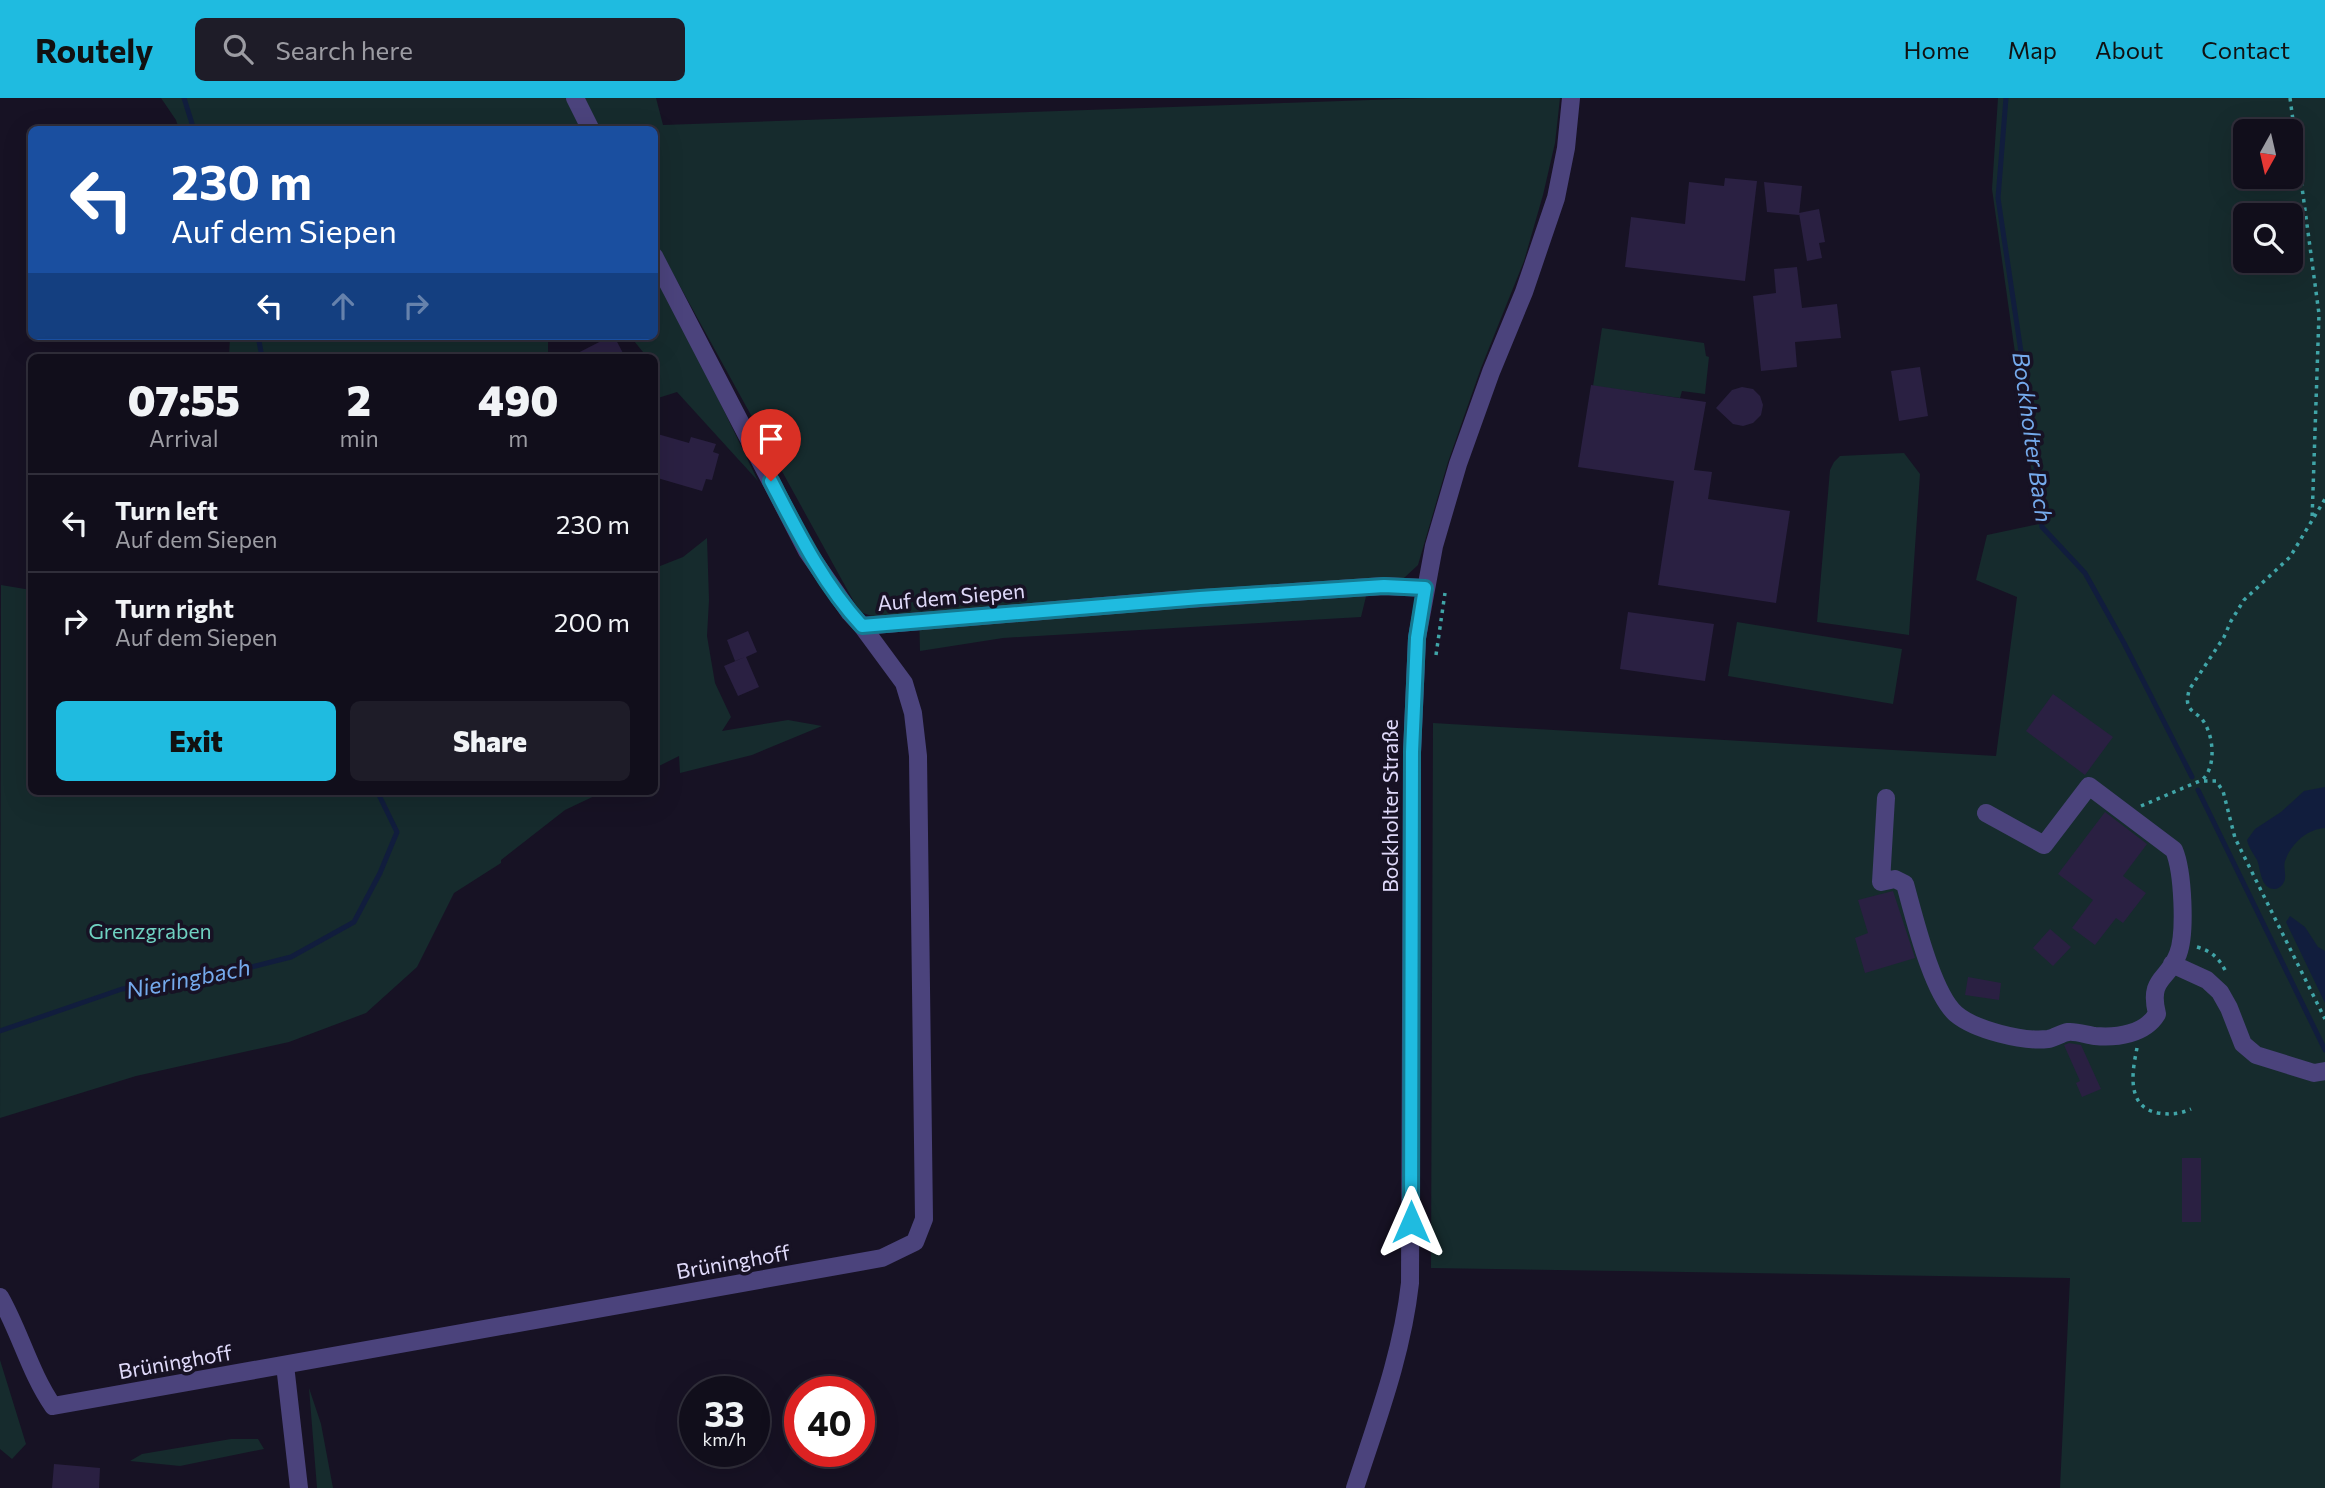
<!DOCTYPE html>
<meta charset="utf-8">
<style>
body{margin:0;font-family:Commissioner,sans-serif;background:#1e1c28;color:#f1f3f6;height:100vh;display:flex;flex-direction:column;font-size:26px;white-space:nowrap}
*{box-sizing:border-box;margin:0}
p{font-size:23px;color:#9c9ca3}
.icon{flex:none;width:38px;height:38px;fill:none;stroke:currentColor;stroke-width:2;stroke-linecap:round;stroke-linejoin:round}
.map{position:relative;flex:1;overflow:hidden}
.side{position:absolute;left:28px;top:256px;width:630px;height:441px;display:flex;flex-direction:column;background:#110e1b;border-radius:10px;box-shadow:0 7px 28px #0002,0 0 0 2px #302e3a}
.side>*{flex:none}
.top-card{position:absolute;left:28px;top:28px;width:630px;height:214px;border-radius:10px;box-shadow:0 7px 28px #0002,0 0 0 2px #302e3a;background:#1a4fa0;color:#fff;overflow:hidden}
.needle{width:46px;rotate:188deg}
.buttons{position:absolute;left:2233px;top:21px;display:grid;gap:14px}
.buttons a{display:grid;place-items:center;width:70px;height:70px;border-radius:10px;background:#110e1b;box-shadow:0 7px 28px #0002,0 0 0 2px #302e3a;font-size:35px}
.speed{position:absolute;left:679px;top:1278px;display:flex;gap:14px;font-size:35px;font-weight:700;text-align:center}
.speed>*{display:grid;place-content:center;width:91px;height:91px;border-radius:50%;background:#110e1b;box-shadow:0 7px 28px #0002,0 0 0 2px #302e3a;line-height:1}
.speed small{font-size:18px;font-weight:400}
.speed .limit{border:10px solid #d22;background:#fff;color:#111}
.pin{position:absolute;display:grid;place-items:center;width:60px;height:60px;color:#fff;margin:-72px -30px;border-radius:50% 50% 50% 0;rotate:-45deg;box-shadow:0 0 7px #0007}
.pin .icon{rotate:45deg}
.me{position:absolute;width:77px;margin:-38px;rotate:0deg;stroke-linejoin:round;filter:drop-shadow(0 0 5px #0008)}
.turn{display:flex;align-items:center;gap:24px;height:147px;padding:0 28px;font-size:32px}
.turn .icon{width:91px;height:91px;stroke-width:2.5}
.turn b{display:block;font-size:49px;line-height:60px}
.lanes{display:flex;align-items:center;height:66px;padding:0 28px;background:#0003;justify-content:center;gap:35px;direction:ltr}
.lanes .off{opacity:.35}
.eta{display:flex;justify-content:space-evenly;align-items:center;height:119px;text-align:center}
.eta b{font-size:42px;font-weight:800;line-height:49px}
.button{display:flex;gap:14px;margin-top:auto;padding:14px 28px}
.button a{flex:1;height:80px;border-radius:10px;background:#1fbbe0;color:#111;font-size:28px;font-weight:800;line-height:80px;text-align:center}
.button a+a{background:#1e1c28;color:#f1f3f6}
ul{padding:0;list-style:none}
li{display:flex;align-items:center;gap:21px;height:98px;padding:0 28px;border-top:2px solid #302e3a}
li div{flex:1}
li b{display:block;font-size:26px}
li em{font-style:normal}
header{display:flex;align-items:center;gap:42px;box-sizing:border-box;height:98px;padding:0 35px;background:#1fbbe0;color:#111}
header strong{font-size:33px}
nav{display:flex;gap:38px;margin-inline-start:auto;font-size:24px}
.search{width:490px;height:63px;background:#1e1c28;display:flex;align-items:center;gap:18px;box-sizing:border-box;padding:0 24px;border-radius:10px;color:#9c9ca3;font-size:26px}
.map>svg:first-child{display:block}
</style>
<header>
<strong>Routely</strong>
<div class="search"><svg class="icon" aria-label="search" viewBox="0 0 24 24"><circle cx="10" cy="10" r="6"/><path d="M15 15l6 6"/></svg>Search here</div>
<nav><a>Home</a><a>Map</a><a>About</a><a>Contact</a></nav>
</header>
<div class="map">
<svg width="2325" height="1390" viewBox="0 0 2325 1390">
<rect width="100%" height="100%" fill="#171224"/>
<path fill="#162b2d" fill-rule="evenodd" d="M161,0h495l7,27 764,-27h133l-5,45 -12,52 -19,66 -43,107 -33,94 -30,103 -14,13 -9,2h-25l-9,37 -358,21 -83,13 -1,-37c-22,3 -40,7 -60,-3l-204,-370 -1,-111 -475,-1 -3,-9z
M1998,0h327v1390h-265l10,-210 -639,-10 2,-545 563,33 21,-159 -41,-17 11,-45 52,-11 -47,-335zM2245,33h46v46h-46zM2245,117h46v46h-46z
M655,170l103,213 -81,-89 -22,7v-25l4,-3 -4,-5 -1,-9h-7l-17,-21h24z
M1602,230l102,15 2,13 3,1 -4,37 -23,-3 -2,7 -87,-12z
M230,238h318v21h-319z
M1904,355l16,21 -11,161 -92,-13 13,-152 4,-8 6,-6z
M707,440l2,62 -2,36 8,47 16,34 -9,14 66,-11 34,6 -70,29 -72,18 -1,-17 -24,12v-200l28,-11z
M1,487l30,5 1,201h573l-40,19 -64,50v3l-47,30 -37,74 -51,46 -77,29 -153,34 -136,42z
M1737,524l165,27 -9,55 -165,-28z
M0,1262l26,84 -14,15 -12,-10z
M309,1290l12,36 12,64h-16z
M231,1341h27l6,10 -84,17 -50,-5 12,-7z"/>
<path fill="#111d3d" d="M2325,689v41c-18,1 -34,16 -40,33 -2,6 2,15 -1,21 -2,4 -5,6 -8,7 -16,1 -15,-20 -19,-29 -4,-7 -8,-12 -10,-20l8,-11 26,-17 23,-21z
M2290,818l15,11 13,20 7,4v52l-39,-81z"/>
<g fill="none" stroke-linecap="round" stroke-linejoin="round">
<path stroke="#111d3d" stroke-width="5" d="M184,0l10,32
M2006,0l-8,100 32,214 12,115 43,46 39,70 68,134
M258,238l4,21
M2198,692l127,260
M0,933l122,-42 78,-9 91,-23 63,-35 26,-49 17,-41 -20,-41"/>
</g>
<path fill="#2a2042" d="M1725,80l32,3 -12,100 -120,-14 6,-50 54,7 4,-42 35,4z
M1764,84l38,4 -3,29 -32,-3z
M1819,111l6,33 -6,1 3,15 -15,3 -8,-48z
M1797,169l5,41 35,-4 4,34 -46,4 2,25 -36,4 -8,-75 23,-3 -2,-24z
M611,238h3l11,21h-55z
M1920,269l8,49 -29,5 -8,-50z
M1591,287l115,17 -12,68 18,2 -4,27 82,12 -14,92 -118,-18 16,-104 -96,-14z
M1742,289l11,2 7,7 3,9 -2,10 -8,8 -10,3 -10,-2 -17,-16 16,-18z
M654,335l35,10 2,-6 25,7 -3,8 6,2 -7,26 -6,-1 -4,12 -48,-14z
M1628,514l86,12 -9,57 -85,-12z
M748,533l9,21 -11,5 13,30 -21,9 -14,-30 21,-9 -10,4 -8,-21z
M2053,596l60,43 -28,38 -59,-44z
M2105,714l42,32 -24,32 23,17 -23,30 -7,-5 -21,27 -23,-17 21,-28 -35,-26z
M1893,793l22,67 -50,15 -10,-35 13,-5 -10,-33z
M2050,831l21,18 -18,19 -20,-18z
M1968,879l33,6 -2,17 -34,-5z
M2069,945l12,2 20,44 -19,8 -6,-14 4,-2 -16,-36z
M2182,1060h19v64h-19z
M54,1366l46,4 -1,20h-47z"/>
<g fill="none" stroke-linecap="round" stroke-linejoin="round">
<path stroke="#40a5a8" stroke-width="3.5" stroke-dasharray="3.5 5" stroke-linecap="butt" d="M2290,0l29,216 -7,206
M1436,557l9,-62
M2204,683h12l7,10 12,47 90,181
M2141,708l61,-26c15,-13 12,-47 -1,-62 -4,-4 -9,-6 -12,-11 -3,-6 -1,-11 0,-17l35,-53 7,-16 13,-21 46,-43 35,-58
M2197,849c14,4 21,10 28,23
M2137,950c-5,24 -11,59 21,65 13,2 22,1 33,-4"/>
<path stroke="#4b437c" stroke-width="18" d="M575,0l16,32
M654,158l153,295 43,62 12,13 312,-26 210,-14 41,2
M1886,700l-5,84 14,-3 10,5c9,32 27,109 51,130 19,16 67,28 92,25 7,-1 13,-6 20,-7 8,-1 19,3 27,4 22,2 50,-2 62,-22 -9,-37 11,-33 21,-60 8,-21 5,-83 -4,-104l-85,-64 -45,59 -58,-32
M2172,866l35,16 13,12 9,16 14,36 13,11 58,18 11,-2
M0,1199c20,35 30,76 53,109l829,-148 33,-16 9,-23 -6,-463 -5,-43 -9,-30 -42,-57
M285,1267l14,123
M1355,1390c22,-68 47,-133 55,-205l2,-530 5,-115 17,-92 24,-82 33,-92 33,-80 32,-94 10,-50 5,-50"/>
</g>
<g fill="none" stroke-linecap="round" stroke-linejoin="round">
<g stroke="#147a92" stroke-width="18">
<path id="route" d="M771,383c26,50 52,103 91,145l338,-28 184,-12 41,2 -8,50 -5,114 -1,470"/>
</g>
<use href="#route" stroke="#1fbbe0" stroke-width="12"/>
</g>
<g text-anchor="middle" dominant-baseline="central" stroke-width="7" stroke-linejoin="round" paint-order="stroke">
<g font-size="21" fill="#e0dafa" stroke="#171224">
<text transform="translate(951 498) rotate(-5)">Auf dem Siepen</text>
<text transform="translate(1389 708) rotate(-90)">Bockholter Straße</text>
<text transform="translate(733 1163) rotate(-10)">Brüninghoff</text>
<text transform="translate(175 1263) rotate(-10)">Brüninghoff</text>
</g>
<g font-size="21" fill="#6fd1c1" stroke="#171224">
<text x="150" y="832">Grenzgraben</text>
</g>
<g font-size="23" font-style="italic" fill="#75aaec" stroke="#171224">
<text transform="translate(2033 339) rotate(82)">Bockholter Bach</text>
<text transform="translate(188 880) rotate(-11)">Nieringbach</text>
</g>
</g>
</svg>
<div class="buttons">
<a><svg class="needle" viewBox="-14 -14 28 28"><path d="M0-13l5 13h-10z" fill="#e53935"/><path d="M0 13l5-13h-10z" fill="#9c9ca3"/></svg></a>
<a><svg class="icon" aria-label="search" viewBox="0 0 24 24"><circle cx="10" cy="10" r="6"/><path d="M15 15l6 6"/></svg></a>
</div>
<div class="speed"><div>33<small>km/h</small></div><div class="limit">40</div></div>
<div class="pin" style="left:771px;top:383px;background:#d93025"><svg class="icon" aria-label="arrive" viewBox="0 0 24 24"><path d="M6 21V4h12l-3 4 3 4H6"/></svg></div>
<svg class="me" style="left:1411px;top:1124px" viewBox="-20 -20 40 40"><path d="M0-17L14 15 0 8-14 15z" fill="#1fbbe0" stroke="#fff" stroke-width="4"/></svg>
<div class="top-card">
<div class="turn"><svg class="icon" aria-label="left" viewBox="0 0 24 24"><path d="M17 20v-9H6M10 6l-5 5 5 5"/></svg><div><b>230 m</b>Auf dem Siepen</div></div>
<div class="lanes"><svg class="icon" aria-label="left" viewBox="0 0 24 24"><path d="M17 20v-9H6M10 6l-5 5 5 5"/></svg><svg class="icon off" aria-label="ahead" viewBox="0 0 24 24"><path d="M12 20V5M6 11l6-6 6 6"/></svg><svg class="icon off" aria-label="right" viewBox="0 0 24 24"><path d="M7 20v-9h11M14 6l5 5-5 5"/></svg></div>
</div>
<section class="side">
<div class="eta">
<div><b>07:55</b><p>Arrival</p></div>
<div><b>2</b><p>min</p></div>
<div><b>490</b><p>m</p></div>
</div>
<ul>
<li><svg class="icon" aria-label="left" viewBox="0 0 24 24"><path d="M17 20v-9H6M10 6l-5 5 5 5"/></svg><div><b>Turn left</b><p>Auf dem Siepen</p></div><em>230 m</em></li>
<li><svg class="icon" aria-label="right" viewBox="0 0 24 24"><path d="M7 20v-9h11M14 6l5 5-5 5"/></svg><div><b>Turn right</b><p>Auf dem Siepen</p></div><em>200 m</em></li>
</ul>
<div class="button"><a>Exit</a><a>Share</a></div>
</section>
</div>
